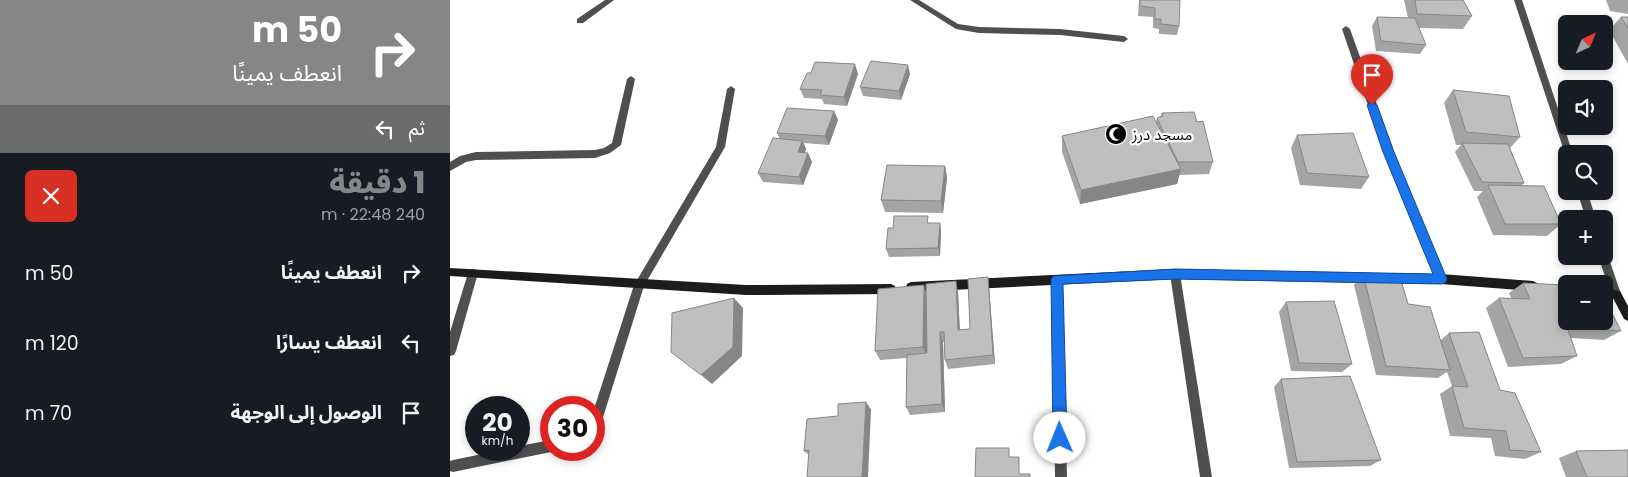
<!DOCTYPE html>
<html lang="ar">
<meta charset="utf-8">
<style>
body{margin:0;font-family:Poppins,"Noto Sans Arabic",sans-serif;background:#20242c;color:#f1f3f6;direction:rtl;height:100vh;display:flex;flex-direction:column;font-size:19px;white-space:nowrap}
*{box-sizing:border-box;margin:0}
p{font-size:16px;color:#9ea1a6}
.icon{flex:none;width:28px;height:28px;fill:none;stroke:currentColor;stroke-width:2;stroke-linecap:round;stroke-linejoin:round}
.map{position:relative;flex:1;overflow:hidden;direction:ltr}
.panel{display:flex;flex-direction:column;background:#171b24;width:450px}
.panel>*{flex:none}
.hud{background:#858687;color:#fff;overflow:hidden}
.needle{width:32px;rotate:44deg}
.controls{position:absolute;left:1108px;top:15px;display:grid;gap:10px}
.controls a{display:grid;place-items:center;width:55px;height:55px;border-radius:8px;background:#171b24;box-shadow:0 2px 8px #0003;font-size:25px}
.speed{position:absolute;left:15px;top:396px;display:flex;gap:10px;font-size:25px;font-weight:700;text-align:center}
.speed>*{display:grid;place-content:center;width:65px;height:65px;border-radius:50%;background:#171b24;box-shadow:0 2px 8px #0003;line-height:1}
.speed small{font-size:12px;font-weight:400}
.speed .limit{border:8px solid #d22;background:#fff;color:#111}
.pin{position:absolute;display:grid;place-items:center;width:42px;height:42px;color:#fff;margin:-51px -21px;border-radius:50% 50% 50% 0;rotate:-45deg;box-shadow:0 0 5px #0007}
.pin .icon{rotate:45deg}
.me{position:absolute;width:55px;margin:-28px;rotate:359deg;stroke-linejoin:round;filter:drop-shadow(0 0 4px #0008)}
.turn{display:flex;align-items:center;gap:18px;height:105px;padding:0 25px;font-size:22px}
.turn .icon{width:65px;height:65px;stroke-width:2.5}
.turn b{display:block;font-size:35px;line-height:42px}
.then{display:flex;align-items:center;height:48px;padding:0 25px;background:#0003;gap:10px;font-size:19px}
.round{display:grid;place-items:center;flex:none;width:52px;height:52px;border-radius:8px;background:#20242c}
.head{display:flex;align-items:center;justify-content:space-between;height:85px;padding:0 25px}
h1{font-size:30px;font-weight:800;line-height:38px;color:#858687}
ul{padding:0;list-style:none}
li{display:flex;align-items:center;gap:15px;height:70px;padding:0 25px}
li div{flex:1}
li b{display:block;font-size:19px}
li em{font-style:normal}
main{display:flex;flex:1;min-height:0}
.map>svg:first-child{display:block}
</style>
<main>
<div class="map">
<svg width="1178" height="477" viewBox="0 0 1178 477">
<rect width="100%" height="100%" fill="#fff"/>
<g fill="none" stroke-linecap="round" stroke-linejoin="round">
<path fill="#4f4f4f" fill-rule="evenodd" d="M155,0h9l-31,23h-6v-4z
M460,0h9l39,24 21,3 81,2 64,7 4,3 -4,3 -64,-7 -81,-2 -23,-4z
M1064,0h8l51,154h-7v3z
M896,26l4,3 44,123 52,127 -1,3 -4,2 -4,-2 -1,-3 -52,-127 -42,-123z
M181,76l4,3 -14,66 -11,8 -15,5 -119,2 -10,2 -16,9v-9l10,-6 16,-4 119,-2 9,-2 8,-5 15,-64z
M281,86l4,3 -10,58 -81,139 -44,141 -2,4 -4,2v-24l40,-124 82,-138 11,-58z
M1127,191h10l9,28h-10z
M1154,252l4,4 13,38 -1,3 -4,2 -4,-2 -1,-3 -13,-38h6z
M23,269l4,1 1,3 -22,78 -2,4 -4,1v-24l18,-59 1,-3z
M725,269l4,2 1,3 32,203h-12l-30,-203 1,-3z
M607,275l4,2 1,3 5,197h-12l-3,-197 1,-3z
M101,440v10h4l-4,2 -98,20 -3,-1v-10l3,-1 49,-10h17v-4z"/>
<path fill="#1c1c1c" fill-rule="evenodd" d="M0,268l296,17 145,-1 4,2 1,3 -1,3 -4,2 -145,1 -296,-19z
M725,269l198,4 4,2 1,3 -1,3 -4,2 -198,-4 -264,13 -4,-2 -1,-3 1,-3 4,-2z
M938,273l53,1 92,7 4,2 1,3 -1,3 -4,2 -92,-7 -53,-1 -4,-2 -1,-3 1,-3z
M1154,288l16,3 8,15v15l-4,-2 -11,-21h-9z"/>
</g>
<path fill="#a4a4a4" d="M689,0h41l-1,26 -2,9 -18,-1v-5l-6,-1v-11l-15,-1z
M954,0h59l9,16 -9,13 -44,-1 7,17 -6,9 -44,-3 -4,-25 5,-9 31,1z
M1156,0h22v14l-18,-3z
M1171,17h7v47l-19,-34z
M408,74l-11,32 -23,-2 -2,-5 -18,-1 -4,-9z
M460,74l-9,26 -38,-4 -3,-9z
M1003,90l67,47 -10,11 14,35 -3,3 40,38 -14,12 -54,-1 -16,-38 6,-6h-9l-19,-39 6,-7h-5l-12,-42z
M384,111l4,9 -9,25 -25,-2 2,6 -1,4h3l4,9 -9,23 -40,-3 -5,-9 22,-34 -3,-6z
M712,113l35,9 16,40 -4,12 -30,1 -2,9 -97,20 -18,-52v-16l94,-14 1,-4 4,-2z
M847,135l72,42 -8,12 -61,-4 -9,-37z
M495,166l2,12 -4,35 -58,-1 -4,-12z
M480,223h10l1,8 -1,25 -51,1 -3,-8z
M913,274l45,30 33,36 8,-7 51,57 41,62 -16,7 -30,-3 -4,-18 -41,-2 -10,-42 12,-8 -5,-14 -9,6 -62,-3 -22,-90z
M1073,283l98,48 -17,9 -33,-2 6,18 -16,8 -53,3 -22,-59 13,-10h12l-2,-5z
M539,288l6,76 -47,5 -3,-9 -1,-18h-1l2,70 -35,3 -4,-8 1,-49 -27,2 -5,-9 51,-59h32l2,38 10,-1z
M836,302l66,62 -10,8 -51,-1 -12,-59z
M831,379l100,81 -11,6 -81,2 -15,-81z
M416,402l5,8 -62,45 -5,-4 34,-35z
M1126,451l52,26h-62l-7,-19z"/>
<path fill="#868686" d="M405,64l3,10 -11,32 -3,-9z
M458,65l2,9 -9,26 -2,-9z
M384,111l4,9 -9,25 -4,-9z
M352,141l4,8 -4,12 -4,-9z
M358,153l4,9 -9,23 -4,-8z
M495,166l2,12 -4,35 -2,-12z
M731,169l-4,15 -97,20 1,-14z
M490,223l1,8 -1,25 -2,-8z
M538,277l1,11 6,76 -2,-9z
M506,281l2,11 2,48 -2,-10z
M474,285l3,11v60l-4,-9z
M284,298l9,10 -1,48 -30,28 -11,-9z
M490,332l3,10 2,70 -3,-8z
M416,402l5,8 -3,67h-6z"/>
<path fill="#bfbfbf" stroke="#868686" d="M690,0h40l-1,26 -18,-2v-5h-6v-11l-15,-2z
M965,0h48l9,16 -55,-2z
M927,17l38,1 11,27 -45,-4z
M1171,17h7v11z
M421,61l37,4 -9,26 -39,-4z
M365,62l40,2 -11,33 -24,-2 2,-5 -22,-1 7,-16h4z
M1003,90l56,6 11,41 -54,-5z
M337,108l47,3 -9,25 -48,-3z
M744,112l3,10 6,-1 10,41h-35l-21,-44 6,-2 -1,-3z
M703,116l28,53 -100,21 -19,-54z
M903,133l16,44 -62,-4 -10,-38z
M323,138l29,3 -4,11 10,1 -9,24 -41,-4z
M1012,143l46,1 16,39 -42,-1z
M437,165l58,1 -4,35 -60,-1z
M1038,185l56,1 17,38h-56z
M444,216h34l-1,7h13l-2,25 -52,1 2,-21h5z
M913,274l37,3 8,27 22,3 20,63 -64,-4z
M538,277l5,78 -48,5 -1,-28h-4l2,72 -36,3 1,-52 20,-2 -1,-69 30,-3 2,49 12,-1 -2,-50z
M1073,283l43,2v36h38v-19l3,1 14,28 -54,-4 10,29 -54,2 -24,-60 31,1z
M474,285l-1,62 -48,4 3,-62z
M284,298l-1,49 -32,28 -30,-23 1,-39z
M884,301l18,63 -53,-1 -13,-61z
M1029,332l21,58 15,3 26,59 -31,-2 -4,-19 -42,-3 -12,-42 16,1 -19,-54z
M900,376l31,84 -84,2 -16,-83z
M416,402l-4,75h-55l2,-27 -5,1 3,-32 31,-3v-12z
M526,448h33v9h10v17h11v3h-55z
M1178,450v27h-41l-11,-26z"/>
<path fill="#1a73e8" stroke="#114b97" d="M922,102l5,3 17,47 53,127 -2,4 -4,1 -266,-5 -112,5 4,154 -2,4 -5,2 -5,-2 -2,-4 -2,-158 2,-4 122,-7 258,5 -50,-122 -16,-47z"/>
<defs>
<g id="mosque-disc" transform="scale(1.125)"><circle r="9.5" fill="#000" stroke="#fff"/><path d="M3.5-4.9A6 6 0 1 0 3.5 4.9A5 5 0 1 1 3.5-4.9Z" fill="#fff"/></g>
</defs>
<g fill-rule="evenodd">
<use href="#mosque-disc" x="666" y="134"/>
</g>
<g text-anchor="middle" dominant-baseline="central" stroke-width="4.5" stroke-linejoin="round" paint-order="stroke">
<g font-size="15" fill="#000" stroke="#fff" text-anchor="start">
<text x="682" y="134">مسجد درز</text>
</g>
</g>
</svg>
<div class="controls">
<a><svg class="needle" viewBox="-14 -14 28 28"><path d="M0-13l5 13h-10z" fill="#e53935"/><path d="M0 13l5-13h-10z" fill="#9ea1a6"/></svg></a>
<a><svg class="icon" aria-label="sound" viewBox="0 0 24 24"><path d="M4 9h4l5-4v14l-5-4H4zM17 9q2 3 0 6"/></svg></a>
<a><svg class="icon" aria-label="search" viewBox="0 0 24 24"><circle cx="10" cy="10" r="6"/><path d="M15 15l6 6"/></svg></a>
<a>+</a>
<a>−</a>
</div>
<div class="speed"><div>20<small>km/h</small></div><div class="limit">30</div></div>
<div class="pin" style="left:922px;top:105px;background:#d93025"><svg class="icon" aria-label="arrive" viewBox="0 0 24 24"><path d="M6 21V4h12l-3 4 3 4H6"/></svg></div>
<svg class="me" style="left:610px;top:438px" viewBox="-20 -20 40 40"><circle r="19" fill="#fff"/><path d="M0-13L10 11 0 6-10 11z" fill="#1a73e8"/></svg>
</div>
<section class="panel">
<div class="hud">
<div class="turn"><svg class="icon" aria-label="right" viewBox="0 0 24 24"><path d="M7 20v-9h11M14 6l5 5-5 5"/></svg><div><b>50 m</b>انعطف يمينًا</div></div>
<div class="then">ثم<svg class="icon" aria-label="left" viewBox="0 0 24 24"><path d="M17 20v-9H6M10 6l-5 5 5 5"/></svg></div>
</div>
<div class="head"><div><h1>1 دقيقة</h1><p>240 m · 22:48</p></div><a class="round" style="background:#d93025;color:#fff"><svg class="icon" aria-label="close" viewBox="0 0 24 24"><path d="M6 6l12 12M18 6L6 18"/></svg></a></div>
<ul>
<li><svg class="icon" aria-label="right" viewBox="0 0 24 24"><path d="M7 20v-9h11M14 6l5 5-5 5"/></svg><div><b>انعطف يمينًا</b></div><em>50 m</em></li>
<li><svg class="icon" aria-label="left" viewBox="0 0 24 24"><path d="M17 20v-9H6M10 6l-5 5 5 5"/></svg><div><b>انعطف يسارًا</b></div><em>120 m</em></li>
<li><svg class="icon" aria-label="arrive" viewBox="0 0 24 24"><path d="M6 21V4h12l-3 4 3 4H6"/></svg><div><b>الوصول إلى الوجهة</b></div><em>70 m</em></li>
</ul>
</section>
</main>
